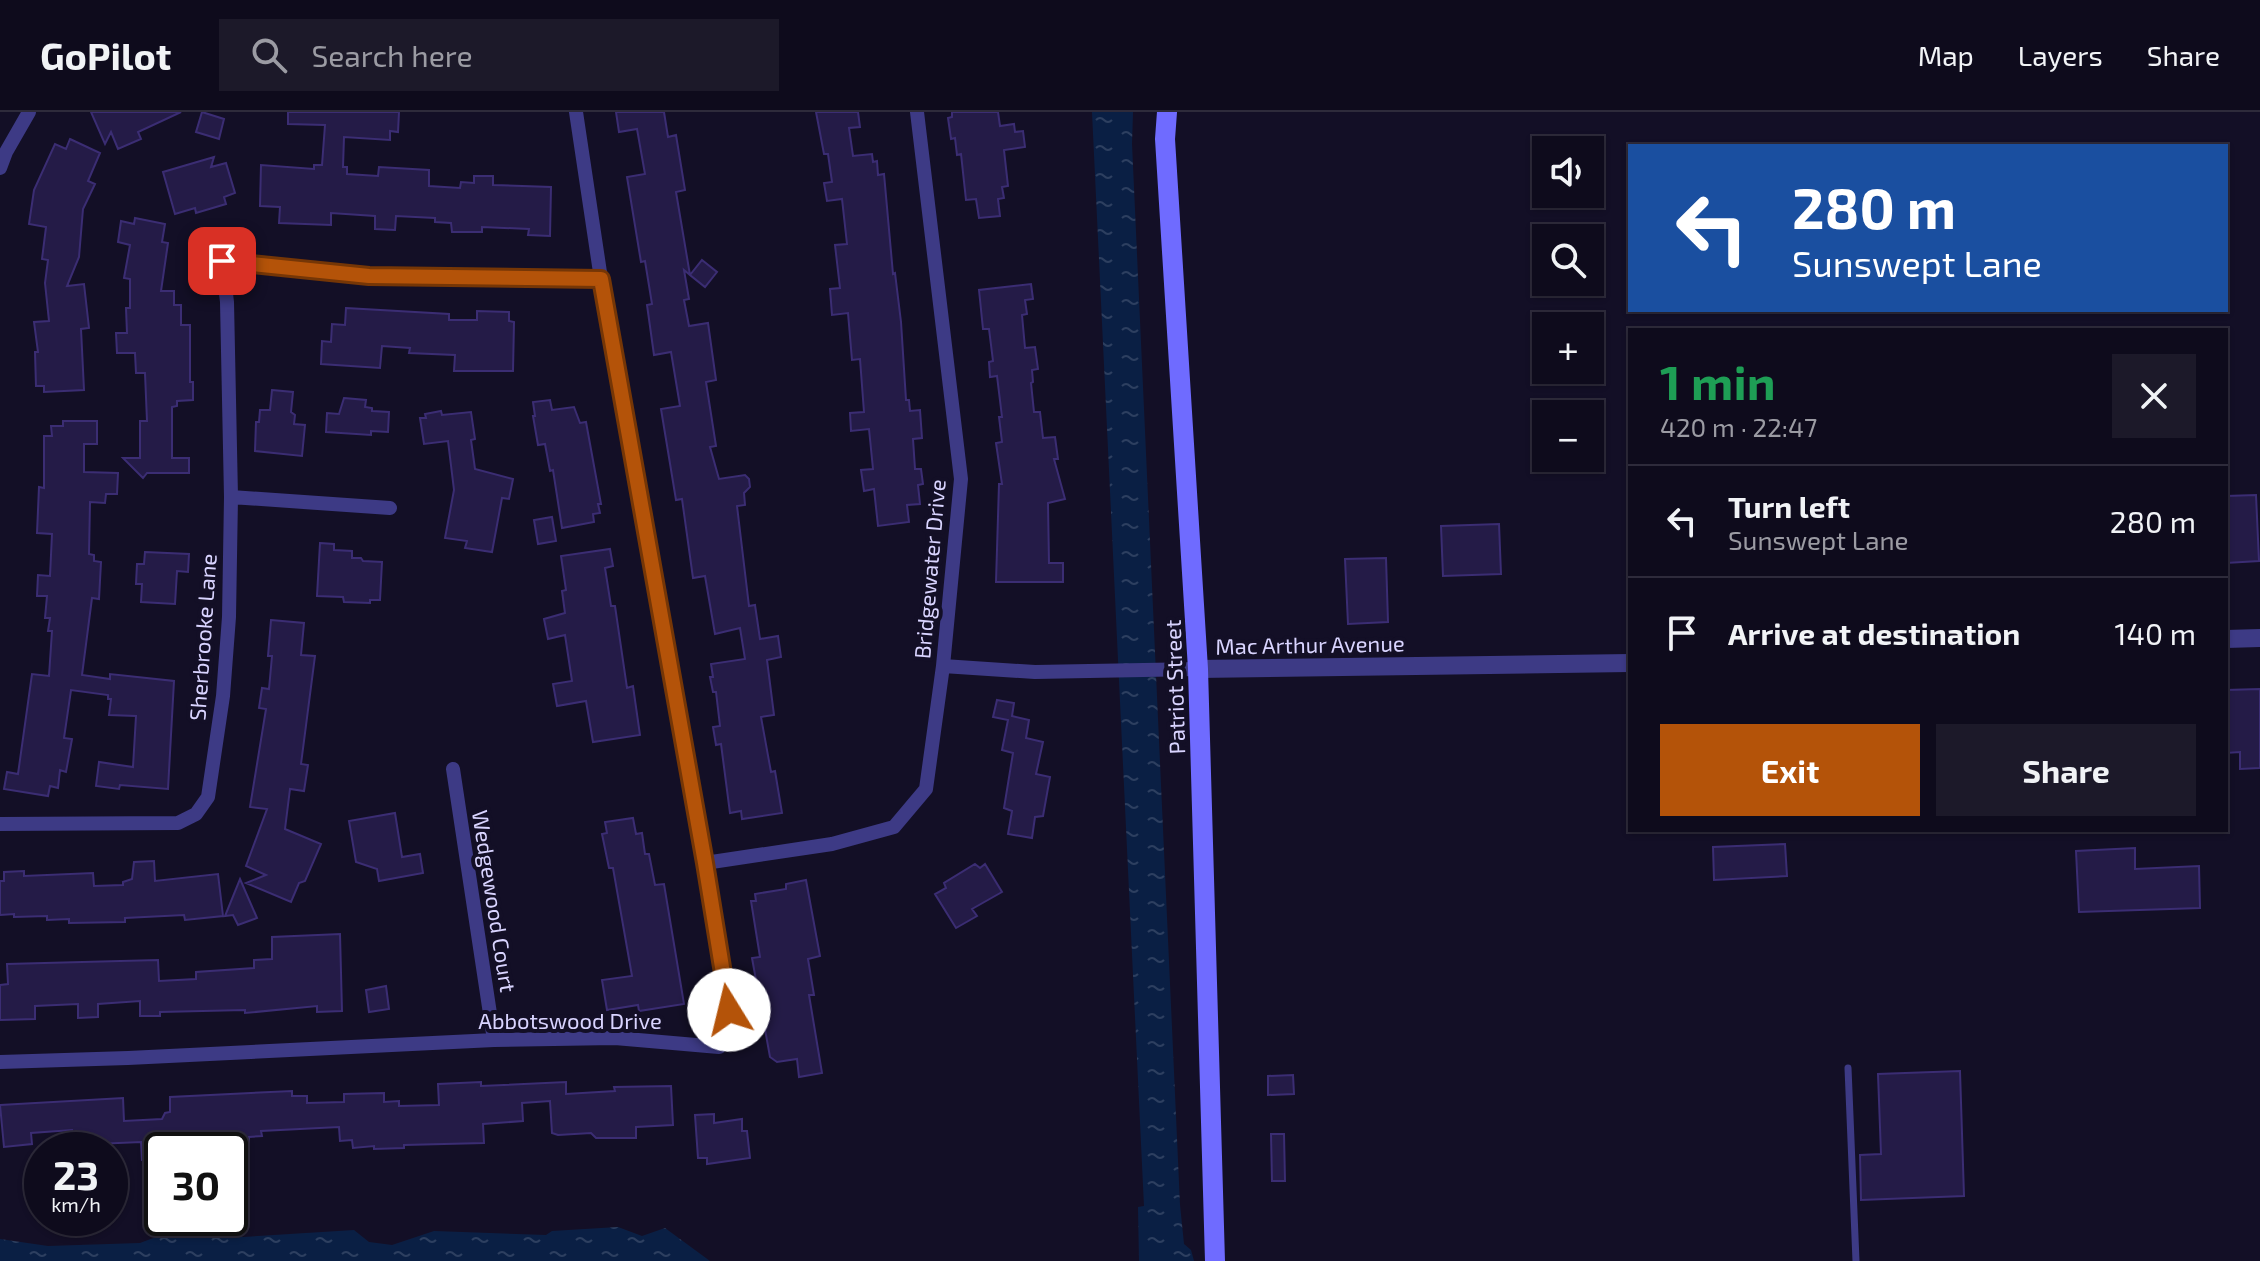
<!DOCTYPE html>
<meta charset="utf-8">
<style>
body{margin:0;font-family:"Exo 2",sans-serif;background:#1c1929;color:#f1f3f6;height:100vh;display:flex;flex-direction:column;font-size:30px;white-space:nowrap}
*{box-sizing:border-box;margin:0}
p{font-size:26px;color:#9b9ba3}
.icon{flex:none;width:44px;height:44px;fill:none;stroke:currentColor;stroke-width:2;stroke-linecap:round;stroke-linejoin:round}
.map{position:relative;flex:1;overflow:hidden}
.drawer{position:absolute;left:1628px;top:216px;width:600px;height:504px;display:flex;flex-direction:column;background:#0e0b1c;border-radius:0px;box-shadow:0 2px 6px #0004,0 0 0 2px #2e2b3b}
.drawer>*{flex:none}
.top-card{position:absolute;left:1628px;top:32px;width:600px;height:168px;border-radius:0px;box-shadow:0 2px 6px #0004,0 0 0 2px #2e2b3b;background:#1a4fa0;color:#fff;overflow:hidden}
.fabs{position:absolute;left:1532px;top:24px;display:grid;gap:16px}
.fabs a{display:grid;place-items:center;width:72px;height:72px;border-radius:0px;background:#0e0b1c;box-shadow:0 2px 6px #0004,0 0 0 2px #2e2b3b;font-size:40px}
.speed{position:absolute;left:24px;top:1020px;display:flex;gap:16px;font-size:40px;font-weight:700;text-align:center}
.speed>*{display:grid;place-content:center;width:104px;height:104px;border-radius:50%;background:#0e0b1c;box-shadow:0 2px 6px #0004,0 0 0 2px #2e2b3b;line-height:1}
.speed small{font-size:20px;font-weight:400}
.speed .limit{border:4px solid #111;border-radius:12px;background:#fff;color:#111}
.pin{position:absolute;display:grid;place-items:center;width:68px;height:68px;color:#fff;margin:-34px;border-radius:16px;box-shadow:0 4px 12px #0006}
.me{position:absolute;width:88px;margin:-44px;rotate:351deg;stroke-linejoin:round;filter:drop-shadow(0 0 6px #0008)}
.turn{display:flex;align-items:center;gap:28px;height:168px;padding:0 32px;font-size:36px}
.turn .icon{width:104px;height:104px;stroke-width:2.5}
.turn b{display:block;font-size:56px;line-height:68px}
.round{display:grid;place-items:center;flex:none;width:84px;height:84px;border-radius:0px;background:#1c1929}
.head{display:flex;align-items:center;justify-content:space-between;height:136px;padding:0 32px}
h1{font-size:48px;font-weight:700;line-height:60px;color:#1e9e55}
.cta{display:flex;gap:16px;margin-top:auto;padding:16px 32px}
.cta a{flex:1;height:92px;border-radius:0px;background:#b45309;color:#fff;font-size:32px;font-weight:700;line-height:92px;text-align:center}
.cta a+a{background:#1c1929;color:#f1f3f6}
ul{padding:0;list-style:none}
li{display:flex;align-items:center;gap:24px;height:112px;padding:0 32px;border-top:2px solid #2e2b3b}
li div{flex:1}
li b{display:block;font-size:30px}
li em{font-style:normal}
header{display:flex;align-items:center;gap:48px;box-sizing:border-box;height:112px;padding:0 40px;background:#0e0b1c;border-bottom:2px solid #2e2b3b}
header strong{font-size:38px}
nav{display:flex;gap:44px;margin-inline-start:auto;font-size:28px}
.search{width:560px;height:72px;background:#1c1929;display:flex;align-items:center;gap:20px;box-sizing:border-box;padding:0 28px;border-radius:0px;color:#9b9ba3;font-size:30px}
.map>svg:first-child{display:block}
</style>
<header>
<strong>GoPilot</strong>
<div class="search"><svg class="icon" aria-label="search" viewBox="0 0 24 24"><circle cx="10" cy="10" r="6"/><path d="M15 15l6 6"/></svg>Search here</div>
<nav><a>Map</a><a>Layers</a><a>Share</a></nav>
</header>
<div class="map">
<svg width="2260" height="1149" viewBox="0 0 2260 1149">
<defs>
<pattern id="water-ripples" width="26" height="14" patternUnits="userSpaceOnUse" patternTransform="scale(2)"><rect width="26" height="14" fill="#0a1f44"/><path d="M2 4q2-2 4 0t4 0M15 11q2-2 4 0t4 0" fill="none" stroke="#2d3f60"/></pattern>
</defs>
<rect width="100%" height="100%" fill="#130f26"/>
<path fill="url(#water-ripples)" d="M1092,0h41l-1,32 48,1061 4,39 7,6 3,11h-55l-1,-54 6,-1z
M618,1115l24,9 23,-8 45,33h-710v-22l48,7 92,-3 32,-12h43l28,6 111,-7 15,12 23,3 42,-14 112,4 6,-4z"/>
<path fill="#241b47" stroke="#3b2d73" stroke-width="2" d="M91,0h90l-43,20 3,7 -23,10 -7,-17 -6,12z
M202,0l22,7 -5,20 -23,-7z
M288,0h111l-1,20 -8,-1v9l-46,-3 -1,30h4v7l31,2 1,-9 50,3v16l31,2 1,-6 13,1v-7h19v9l58,2 -1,49 -22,-1 1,-6 -47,-2v5h-30l-1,-9 -16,-1v-4l-39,-2 -1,14 -20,-1v-13l-44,-3v12l-52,-2 1,-16 -20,-1 1,-41 53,4v-4h8l3,-40 -37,-1z
M616,0h48l4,25 8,-2 9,55 -9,2 14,83 -6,-5 5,29 -5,1 5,26 19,-3 8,57 -10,2 10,64 -6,1 9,32 26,-4 4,4 1,8 -6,6 1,12 -8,1 12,100 6,-1 5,34 18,-3 3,21 -14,3 7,55 -13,2 10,55 4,-1 7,42 -40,6 -1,-8 -11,2 -9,-69 -5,1 -3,-18 7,-1 -4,-34h-3l-3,-15h3l-2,-13 34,-5 -5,-31 -25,6 -10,-58 -12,2 -11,-79 -6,1 -15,-91 19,-3 -9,-54 -17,3 -7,-50 5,-1 -7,-43 -4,1 -14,-85 18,-3 -8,-45 -18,3z
M816,0h42l2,15 -11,1 4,28 19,-2 1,8 4,-1 1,14 6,-1 9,100 2,-1 6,49 5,78h3l1,11 10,-1 2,28 -9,1 2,30h6l2,15 -5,1 2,19 -13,1 2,17 -31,4 -4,-37 -10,2 -3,-21 12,-1 -4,-40 -18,2 -1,-18 14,-1 -4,-53 -8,1 -4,-47 -16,2 -2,-26 10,-1 -5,-43 12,-1 -5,-45 -15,2 -3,-18 8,-1 -4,-28h-4z
M952,0h46l2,14 14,-2 1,8 8,-1 2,16 -21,3 4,36 -6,1 2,11 -6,1 2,17 -21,2 -3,-19 -10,1 -5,-46 -4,1 -2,-17 -4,1 -3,-21 4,-1z
M70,27l30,14 -12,28 7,3 -12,25 -4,48 -12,29 17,-2 5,44 -8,1 3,61 -40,2v-6h-8l-1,-34h3l-4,-30 15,-1 -4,-38 3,-23 -6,-1 4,-32 -17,-3 5,-34 21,-46 11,5z
M214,45l-3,10 15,-4 9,30 -11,4 2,7 -30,9 -1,-5 -20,6 -12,-42z
M135,106l30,6 -3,18 6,1 -7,48h13v14h7v20h9v57h3v18l-16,1v5l-5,1v51h17v15h-42l-4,5 -20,-20h17v-37h7l-2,-48h-9l-1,-20h-18l-1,-20h11l-1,-25h4v-29l-6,-1 6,-33 -12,-3 3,-21 13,3z
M702,148l15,12 -12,15 -15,-12z
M1031,172l2,15 -8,1 2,14 -5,1 3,33 10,-1 3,22 -6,1 1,12 -2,1 3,29h6l3,26 12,-1 3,22h-4l11,40 -17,4 1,60h14v19h-67l3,-98h3l-6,-41 6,-1 -3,-25h3l-5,-41 -7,1 -1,-15 4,-1 -4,-32h-6l-4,-39z
M346,196l103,6v6h28v-9l32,1v9l5,1 -1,49h-59l1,-16 -46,-2 1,-5 -28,-2 -2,22 -59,-4 1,-23 9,1 1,-18 13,1z
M272,278l21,2 -2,20 4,3 -1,9 11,1 -3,31 -47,-5 1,-29h3l1,-12h10z
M344,286l22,2 -1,7 7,1v3l17,1 -1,20 -17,-1v4l-45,-3 1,-19 12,1z
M550,288l2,10 22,-3 6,16 6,-1 15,82h-3l2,9 -7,1 1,8 -32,6 -9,-58 -3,1 -5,-27 -7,1 -5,-29h2l-2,-14z
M441,299l1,4 29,-3 4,27 -4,1 4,29 38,10 -4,20 -7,-1 -10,54 -27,-4 2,-7 -22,-3 9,-48 -6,-49 -24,3 -4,-26h6l-1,-4z
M63,309h34v23h-13v28l34,1 -1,21h-11l-1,9 -15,-1 -1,52 5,1v6l7,1 -2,37 -7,-1 -10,77 28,4v-5l64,7 -6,108 -48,-4 -1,4 -23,-3 3,-24 34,5 3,-51 -27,-1 2,-16h-3v-4l-37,-5 -7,48 8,1 -6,33 -6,-2 -2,18 -8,-2 -2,10 -44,-7 3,-17 11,2 14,-100 17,2 3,-45h-4l2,-13h-5l2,-22h-10l1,-21 12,1 2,-42 -15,-1 2,-46 5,1v-52h8l-1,-10h12z
M2256,383l3,66 -33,2v-67z
M552,405l4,24 -18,3 -4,-24z
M1499,412l2,50 -58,2 -2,-50z
M320,431l14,1v6l18,1v7h9l2,3 19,1 -2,38h-10v3l-26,-1 -1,-5 -26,-1z
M610,437l3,17 -8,2 6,38h4l12,82 6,-2 7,49 -47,7 -7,-41 -29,5 -4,-22 19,-3 -7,-46 -17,4 -4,-20 21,-6 -3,-22 4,-1 -5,-34z
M145,440l44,2 -1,18 -11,-1 -2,33 -34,-2 1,-18h-6l1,-20h7z
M1386,446l2,64 -40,2 -3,-65z
M271,508l33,3 -3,32 14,1 -14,108 7,1 -4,26 -14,-2 -5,40 36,15 -16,37 -6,2 -8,19 -45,-19 20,-8 -20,-9 21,-57 -17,-2 16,-98 -7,-1 3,-20 7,1 3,-33h-4z
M2260,577v79l-20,1v-17l-14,1v-63z
M997,588l17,3 -2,13 17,4 -3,18 17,4 -7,32 14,3 -7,39 -8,1 -3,21 -24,-4 4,-23 -8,-3 9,-55 -11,-3 6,-30 -15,-3z
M395,701l7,44 18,-3 3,19 -44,8 -2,-12 -21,-7 -7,-41z
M633,706l3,16 6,-1 3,21h4l6,31 9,-1 20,120 -45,7 -1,-6 -31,5 -5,-30 30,-4 -19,-108h-4l-7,-34 5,-1 -2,-11z
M1785,732l2,32 -73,4 -1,-33z
M2135,736v21l64,-3 1,42 -121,4 -3,-61z
M154,749l1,20 63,-7 5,42 -38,4 -1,-5 -59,3v4l-56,1v-4l-22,1v-4l-33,1v-3l-14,1v-34h4v-9l20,-1v5l69,-3 1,13 29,-1v-3l9,-3 2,-17z
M975,752l5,4 5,-4 17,28 -30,17 5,7 -21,12 -21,-34 11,-6 -2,-5z
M240,767l17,39 -19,7 -5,-10 -8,1z
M806,768l14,76 -12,3 6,36h-5l13,78 -23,4 -2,-18 -20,3 -7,-5 -18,-99 8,-1 -9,-56h5l-1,-7 31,-5v-5z
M340,822l2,77 -25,1v-6l-72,7v-3l-85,2v4h-20v-15l-42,3v13l-20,1v-14l-43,2v13l-35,1v-35l8,-1 -1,-20 151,-4 1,21 37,-2v-7l58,-4v-8l18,-1v-22z
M386,874l3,23 -20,3 -3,-22z
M1960,959l4,125 -103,4 -1,-45 21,-1 -3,-80z
M1293,963l1,19 -26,1v-19z
M481,970v4l85,-4v12l49,-3 -1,-4 57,-1 2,39 -37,2v11h-40l-5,-5 -33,2 -6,-2 -2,-32 -28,2 1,18 -40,3 1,19 -80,2v3l-30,1v-3l-21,2 -1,-8 -12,1 -1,-14 -78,4 1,5 -13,1v6l-19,1v-7l-8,1 -1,-4 -28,1v15h-31v9l-20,1 -1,-18 -68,3 -1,-15 -41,3 1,11 -28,3 -4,-42 123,-7 1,23 38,-2 3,-6 5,-1v-15l122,-6v5h15v7l37,-1v-8l40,-1v9l15,-1v5l40,-1 -1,-21z
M714,1002v9l28,-4v12h5l3,27 -43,6v-6h-9l-3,-43z
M1271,1022h13l1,47h-13z"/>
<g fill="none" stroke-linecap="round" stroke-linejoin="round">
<path stroke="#3d3a85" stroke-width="7" d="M1848,956l8,193"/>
<path stroke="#3d3a85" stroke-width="14" d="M0,56l6,-16 23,-40
M231,385l159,11
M943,554l92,6 163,-3
M453,657l41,271
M0,712l178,-1 18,-9 12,-17 15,-101 6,-79 2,-120 -4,-195 -5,-41 147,15 232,3
M705,751l127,-19 62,-17 32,-38 17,-123 18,-187 -44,-367
M0,950l128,-4 366,-18 121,-2 104,9 10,-37 -24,-147 -104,-584 -25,-167"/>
<path stroke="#3d3a85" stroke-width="18" d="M2226,527l34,-1
M1198,557l432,-6"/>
<path stroke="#6f6bff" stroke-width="20" d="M1167,0l-2,27 33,530 17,592"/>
</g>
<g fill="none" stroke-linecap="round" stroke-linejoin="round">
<g stroke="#753606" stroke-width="20">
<path id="route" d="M222,149l147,15 232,3 104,584 24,147"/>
</g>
<use href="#route" stroke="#b45309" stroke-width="14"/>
</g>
<g text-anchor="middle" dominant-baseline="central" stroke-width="8" stroke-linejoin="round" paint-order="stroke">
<g font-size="22" fill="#d9d4ff" stroke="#130f26">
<text transform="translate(929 457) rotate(-85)">Bridgewater Drive</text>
<text transform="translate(202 525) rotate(-86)">Sherbrooke Lane</text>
<text transform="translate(1310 532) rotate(-1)">Mac Arthur Avenue</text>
<text transform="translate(1174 575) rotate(-92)">Patriot Street</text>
<text transform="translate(495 789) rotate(81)">Wedgewood Court</text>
<text x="570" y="908">Abbotswood Drive</text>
</g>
</g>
</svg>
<div class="fabs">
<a><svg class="icon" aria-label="sound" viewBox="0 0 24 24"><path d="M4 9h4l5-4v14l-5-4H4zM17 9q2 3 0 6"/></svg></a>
<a><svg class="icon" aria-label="search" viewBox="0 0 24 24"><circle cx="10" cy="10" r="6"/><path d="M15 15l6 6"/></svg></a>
<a>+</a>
<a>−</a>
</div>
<div class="speed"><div>23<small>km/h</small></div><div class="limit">30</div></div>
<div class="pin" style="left:222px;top:149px;background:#d93025"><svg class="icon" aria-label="arrive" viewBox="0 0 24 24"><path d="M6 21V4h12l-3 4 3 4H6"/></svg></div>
<svg class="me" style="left:729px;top:898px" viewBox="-20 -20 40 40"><circle r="19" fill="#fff"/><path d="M0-13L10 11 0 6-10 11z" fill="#b45309"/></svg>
<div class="top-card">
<div class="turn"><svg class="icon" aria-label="left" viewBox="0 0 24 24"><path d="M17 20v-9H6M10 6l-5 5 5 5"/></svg><div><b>280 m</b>Sunswept Lane</div></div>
</div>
<section class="drawer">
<div class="head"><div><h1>1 min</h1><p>420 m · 22:47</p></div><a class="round"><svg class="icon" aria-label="close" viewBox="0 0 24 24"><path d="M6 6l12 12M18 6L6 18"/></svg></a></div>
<ul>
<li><svg class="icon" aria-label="left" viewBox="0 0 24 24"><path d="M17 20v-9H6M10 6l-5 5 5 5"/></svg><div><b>Turn left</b><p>Sunswept Lane</p></div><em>280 m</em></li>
<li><svg class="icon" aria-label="arrive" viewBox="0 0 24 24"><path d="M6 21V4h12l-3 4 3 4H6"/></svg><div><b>Arrive at destination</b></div><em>140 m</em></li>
</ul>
<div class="cta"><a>Exit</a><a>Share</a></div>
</section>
</div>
